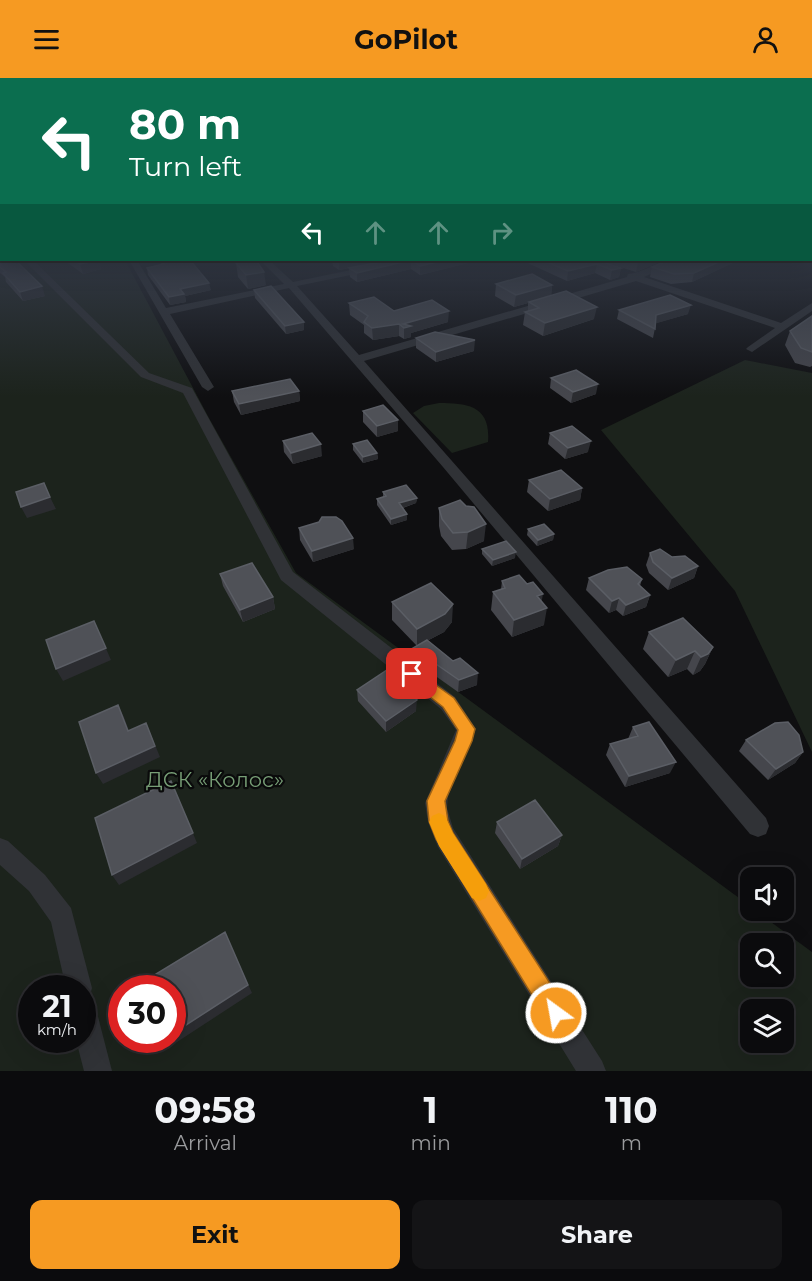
<!DOCTYPE html>
<meta charset="utf-8">
<style>
body{margin:0;font-family:Montserrat,sans-serif;background:#141416;color:#f1f3f6;height:100vh;display:flex;flex-direction:column;font-size:22px;white-space:nowrap}
*{box-sizing:border-box;margin:0}
p{font-size:20px;color:#9a9b9d}
.icon{flex:none;width:33px;height:33px;fill:none;stroke:currentColor;stroke-width:2;stroke-linecap:round;stroke-linejoin:round}
.map{position:relative;height:993px;overflow:hidden}
.details{display:flex;flex-direction:column;background:#0b0b0d;flex:1}
.details>*{flex:none}
.top-card{position:absolute;left:0px;top:0px;width:813px;height:183px;box-shadow:0 6px 24px #0002,0 0 0 2px #2b2b2e;background:#0b6e4f;color:#fff;overflow:hidden}
.buttons{position:absolute;left:740px;top:789px;display:grid;gap:12px}
.buttons a{display:grid;place-items:center;width:54px;height:54px;border-radius:12px;background:#0b0b0d;box-shadow:0 6px 24px #0002,0 0 0 2px #2b2b2e;font-size:30px}
.speed{position:absolute;left:18px;top:897px;display:flex;gap:12px;font-size:30px;font-weight:700;text-align:center}
.speed>*{display:grid;place-content:center;width:78px;height:78px;border-radius:50%;background:#0b0b0d;box-shadow:0 6px 24px #0002,0 0 0 2px #2b2b2e;line-height:1}
.speed small{font-size:15px;font-weight:400}
.speed .limit{border:9px solid #d22;background:#fff;color:#111}
.pin{position:absolute;display:grid;place-items:center;width:51px;height:51px;color:#fff;margin:-26px;border-radius:12px;box-shadow:0 3px 9px #0006}
.me{position:absolute;width:66px;margin:-33px;rotate:328deg;stroke-linejoin:round;filter:drop-shadow(0 0 4px #0008)}
.turn{display:flex;align-items:center;gap:21px;height:126px;padding:0 30px;font-size:27px}
.turn .icon{width:78px;height:78px;stroke-width:2.5}
.turn b{display:block;font-size:42px;line-height:51px}
.lanes{display:flex;align-items:center;height:57px;padding:0 30px;background:#0003;justify-content:center;gap:30px;direction:ltr}
.lanes .off{opacity:.35}
.eta{display:flex;justify-content:space-evenly;align-items:center;height:102px;text-align:center}
.eta b{font-size:36px;font-weight:700;line-height:42px}
.primary-button{display:flex;gap:12px;margin-top:auto;padding:12px 30px}
.primary-button a{flex:1;height:69px;border-radius:12px;background:#f69a22;color:#111;font-size:24px;font-weight:700;line-height:69px;text-align:center}
.primary-button a+a{background:#141416;color:#f1f3f6}
header{display:flex;justify-content:space-between;align-items:center;height:78px;padding:0 30px;background:#f69a22;color:#111;font-size:27px;font-weight:700}
.map>svg:first-child{display:block}
</style>
<header><svg class="icon" aria-label="menu" viewBox="0 0 24 24"><path d="M4 6h16M4 12h16M4 18h16"/></svg>GoPilot<svg class="icon" aria-label="person" viewBox="0 0 24 24"><circle cx="12" cy="8" r="4"/><path d="M4 21q1-7 8-7t8 7"/></svg></header>
<div class="map">
<svg width="812" height="993" viewBox="0 0 812 993">
<rect width="100%" height="100%" fill="#0f0f11"/>
<path fill="#1c231c" fill-rule="evenodd" d="M0,180l125,2 84,158 87,155 454,333v4l6,1 56,41v119h-812zM750,866h33v32h-33zM32,910h50v52h-50zM122,910h50v52h-50zM750,932h33v32h-33z
M745,282l67,13v379l-77,-161 -134,-161z
M439,325c29,0 52,3 49,39l-36,11 -39,-40 11,-7z"/>
<g fill="none" stroke-linecap="round" stroke-linejoin="round">
<path fill="#303236" fill-rule="evenodd" d="M24,182h9l116,113 43,15 101,184 162,125 21,32 -28,67 -1,12 6,20 149,233 4,10h-30l-138,-224 -10,-25 -3,-19 31,-73 -15,-21 -160,-129 -98,-187 -42,-16z
M129,182h8l29,48 118,-24 -24,-24h9l24,22 106,-22h14l-4,3 -112,23 62,69 268,-78 1,-3c17,-1 33,-16 51,-14l-35,17 137,46 31,-20v8l-60,41 -6,-3 2,-2 27,-19 -139,-47 -272,80 402,457 3,8 -3,8 -8,3 -8,-3 -307,-367 -154,-179 -119,26 44,73 -6,4 -6,-4z
M0,760l8,3 37,34 26,33 21,80 -2,7 5,10 17,66h-28l-8,-31h6v-52h-16l-15,-66 -22,-31 -29,-26z"/>
</g>
<path fill="#45464c" d="M64,182h34l3,9 -18,5z
M159,182h31l21,30 -26,6 1,6 -16,3 -22,-30 -1,-7 14,-4z
M332,182h58l-51,10 -6,-4z
M392,182h88l-60,15 -9,-6 -54,13 -7,-5 -1,-9z
M521,182h76l24,8 -2,9 -9,3 -15,-7 -28,8z
M598,182h66l-28,12z
M739,182l-47,22 -21,2 -21,-7 2,-10z
M0,184l45,34 -22,5 -17,-19 -1,-5 -5,-4z
M236,185l30,22 -18,4 -10,-12z
M496,206l56,1 -1,11 43,23 -51,17 -20,-11 2,-13 3,-1v-8l-14,4 -19,-11z
M254,212l50,32v8l-18,4 -31,-36z
M349,225l45,8 54,11 -37,11v4l-7,2 -5,-3 -26,4 -9,-7v-8l-14,-10z
M619,232l69,4 -32,9 -3,15 -36,-19z
M812,238v50l-2,1 -15,-4 -10,-18 5,-14z
M416,260l58,13 -38,11 -20,-14z
M551,300l45,16 -25,9 -21,-15z
M232,313h67l1,10 -59,14 -7,-13z
M363,333l35,9v11l-21,6 -14,-15z
M550,355l38,19 -23,7 -17,-15z
M283,363l39,15 -29,8 -9,-12z
M353,366l24,9 1,6 -15,4 -10,-13z
M529,402l53,8 -2,12 -32,11 -21,-19z
M383,414l34,6 -1,5 -13,5 4,6v6l-16,5 -14,-20v-6l6,-2z
M439,430l45,33 -18,8 -14,1 -11,-14 -2,-10z
M299,450l55,21 -41,13 -13,-22z
M528,451l26,5 -1,6 -16,6 -10,-11z
M482,471l33,9 -23,8 -10,-12z
M650,475l22,4 26,9 -4,12 -26,12 -19,-17 -3,-8z
M220,496l53,23 2,12 -32,13 -20,-36z
M589,500l53,1 -2,7 10,9 -4,12 -23,9 -7,-6 -7,3 -23,-23z
M502,503l40,21 2,23 -32,12 -21,-27 2,-18 8,-3z
M392,524l60,20 -8,10 -17,9 50,44 -19,7 -45,-32v-12l4,-2 -25,-26z
M649,554l64,15 -8,17 -5,7 -7,4 -6,-6 -19,8 -25,-28z
M357,612l59,21 -30,21 -28,-31z
M633,649l37,46 -45,14 -19,-32 4,-11 18,-5z
M746,662l57,12 -8,11 -27,17 -29,-29z
M497,744l65,13 -4,11 -38,23 -25,-36z"/>
<path fill="#2b2c30" d="M99,182l2,9 -18,5 -3,-10z
M345,182h45l-51,10v-9z
M411,182v9l-54,13v-9z
M446,182h34l-60,15v-9z
M645,182h19l-28,12 2,-10z
M723,182h16l-47,22 2,-9z
M597,186l-2,9 -28,8 1,-10z
M621,190l-2,9 -9,3 2,-10z
M264,194l2,13 -18,4 -2,-14z
M209,205l2,7 -26,6 1,6 -16,3 -1,-8 11,-8z
M552,207l-1,12 -22,5 -1,1 -14,4 2,-12z
M42,208l3,10 -22,5 -3,-9z
M691,227l-3,9 -34,10 2,-9z
M597,229l-3,12 -51,17 2,-13z
M449,233l-1,11 -37,11v4l-7,2v-11l-1,-4z
M304,244v8l-18,4 -1,-8z
M399,246v12l-26,4 -1,-12z
M475,262l-1,11 -38,11v-10z
M598,306l-2,10 -25,9 2,-11z
M299,313l1,10 -59,14 -2,-11z
M398,342v11l-21,6v-11z
M591,363l-3,11 -23,7 3,-11z
M321,366l1,12 -29,8 -2,-11z
M377,375l1,6 -15,4v-6z
M582,410l-2,12 -32,11 2,-12z
M50,419l6,12 -29,9 -6,-11z
M417,420l-1,5 -17,6v-6z
M407,436v6l-16,5v-6z
M486,446l-2,17 -18,8 2,-17z
M554,456l-1,6 -16,6 1,-6z
M353,460l1,11 -41,13 -1,-11z
M516,474l-1,6 -23,8 1,-6z
M698,488l-4,12 -26,12 4,-12z
M543,516l-3,17 7,-3 -3,17 -32,12 2,-17 23,-24z
M650,517l-4,12 -23,9 3,-11z
M273,519l2,12 -32,13 -3,-12z
M619,520l-3,12 -7,3 3,-12z
M453,526l-1,18 -8,10 -27,14v-17z
M94,543l17,39 -48,21 -7,-12z
M713,569l-8,17 -5,7 -7,4 8,-18z
M695,573l-8,18 -19,8 8,-17z
M478,595l-1,12 -19,7 1,-12z
M417,622l-1,11 -30,21v-11z
M118,627l6,12 9,25 -5,-11z
M146,645l14,34 -57,27 -7,-11z
M803,674l-8,11 -27,17 8,-11z
M676,684l-6,11 -45,14 4,-11z
M176,714l21,51 -78,42 -7,-10z
M562,757l-4,11 -38,23 2,-10z
M225,854l27,61 -75,49 -5,-5v-3z"/>
<path fill="#4f5157" stroke="#5b5e65" stroke-width="1.5" d="M10,182h5l27,26 -22,6 -17,-19 3,-1 -6,-5v-5z
M73,182h26l-19,4z
M161,182h29l19,23 -29,6 4,5 -15,3 -22,-29 17,-4z
M256,182l8,12 -18,3 -10,-12z
M392,182h54l-26,6 -9,-6 -54,13 -8,-5z
M542,182h55l24,8 -9,2 -15,-6 -29,7z
M629,182h16l-7,2z
M669,182h54l-29,13 -20,1 -22,-7z
M532,196l20,11 -36,10 -20,-11z
M271,208l33,36 -19,4 -31,-36z
M566,213l31,16 -52,16 -20,-11 14,-4 -10,-6z
M670,217l21,10 -35,10 -1,14 -36,-19z
M374,219l20,14 38,-11 17,11 -46,13 8,2 -7,2 -5,-4 -27,4 -8,-6 4,-6 -19,-13z
M812,238v36l-11,-4 -11,-17z
M435,254l40,8 -39,12 -20,-14z
M576,292l22,14 -25,8 -22,-14z
M290,301l9,12 -60,13 -7,-13z
M383,327l15,15 -21,6 -14,-15z
M572,348l19,15 -23,7 -18,-15z
M312,355l9,11 -30,9 -8,-12z
M367,362l10,13 -14,4 -10,-13z
M561,392l21,18 -32,11 -21,-19z
M44,405l6,14 -29,10 -5,-15z
M406,407l11,13 -18,5 8,11 -16,5 -14,-20 9,-3 -3,-4z
M460,422l6,6 8,1 12,17 -18,8 -15,1 -11,-14 -3,-11z
M322,439h14l6,4 11,17 -41,13 -13,-23 20,-6z
M544,446l10,10 -16,6 -10,-11z
M506,463l10,11 -23,8 -11,-11z
M660,471l12,8 13,-1 13,10 -26,12 -19,-16 -3,-9z
M252,485l21,34 -33,13 -20,-36z
M627,489l15,12 -4,5 12,11 -24,10 -7,-7 -7,3 -23,-23 19,-8z
M519,497l8,9 6,-2 10,12 -6,2 10,12 -33,12 -21,-28 12,-4 -3,-7z
M431,505l22,21 -8,10 -28,15 -25,-27z
M683,540l30,29 -5,7 -7,3 -6,-6 -19,9 -27,-28z
M94,543l12,27 -50,21 -10,-29z
M427,562l26,21 7,-3 18,15 -19,7 -46,-32z
M387,592l30,30 -31,21 -29,-31z
M118,627l10,26 18,-8 9,23 -59,27 -17,-51z
M649,644l27,40 -47,14 -19,-32 28,-8 -5,-9z
M788,644l11,13 4,17 -27,17 -30,-29 29,-17z
M171,703l22,52 -81,42 -17,-57z
M535,722l27,35 -40,24 -25,-37z
M225,854l23,53 -76,49v-46h-17l-4,-11z"/>
<linearGradient id="sky" x2="0" y2="1"><stop stop-color="#080809"/><stop offset="0.56" stop-color="#313743"/><stop offset="1" stop-color="#313743" stop-opacity="0"/></linearGradient>
<rect width="812" height="319" fill="url(#sky)"/>
<path fill="#f69a22" stroke="#a06416" stroke-width="1.5" d="M412,590l42,30 21,31 -3,12 -27,60 3,20 5,12 111,172 3,8 -3,8 -8,3 -8,-3 -112,-182 -7,-18 -2,-20 28,-60 3,-11 -15,-23 -36,-28 -2,-5 2,-4z"/>
<path fill="#f59e0b" d="M439,735l6,3 8,17 33,51 3,7 -3,7 -7,3 -7,-3 -33,-52 -10,-24 3,-6z"/>
<g text-anchor="middle" dominant-baseline="central" stroke-width="4.5" stroke-linejoin="round" paint-order="stroke">
<g font-size="21" fill="#779e76" stroke="#0a0a0b">
<text x="215" y="701">ДСК «Колос»</text>
</g>
</g>
</svg>
<div class="buttons">
<a><svg class="icon" aria-label="sound" viewBox="0 0 24 24"><path d="M4 9h4l5-4v14l-5-4H4zM17 9q2 3 0 6"/></svg></a>
<a><svg class="icon" aria-label="search" viewBox="0 0 24 24"><circle cx="10" cy="10" r="6"/><path d="M15 15l6 6"/></svg></a>
<a><svg class="icon" aria-label="layers" viewBox="0 0 24 24"><path d="M12 4l9 5-9 5-9-5zM3 14l9 5 9-5"/></svg></a>
</div>
<div class="speed"><div>21<small>km/h</small></div><div class="limit">30</div></div>
<div class="pin" style="left:412px;top:596px;background:#d93025"><svg class="icon" aria-label="arrive" viewBox="0 0 24 24"><path d="M6 21V4h12l-3 4 3 4H6"/></svg></div>
<svg class="me" style="left:556px;top:935px" viewBox="-20 -20 40 40"><circle r="17" fill="#f69a22" stroke="#fff" stroke-width="3"/><path d="M0-11L8 9 0 5-8 9z" fill="#fff"/></svg>
<div class="top-card">
<div class="turn"><svg class="icon" aria-label="left" viewBox="0 0 24 24"><path d="M17 20v-9H6M10 6l-5 5 5 5"/></svg><div><b>80 m</b>Turn left</div></div>
<div class="lanes"><svg class="icon" aria-label="left" viewBox="0 0 24 24"><path d="M17 20v-9H6M10 6l-5 5 5 5"/></svg><svg class="icon off" aria-label="ahead" viewBox="0 0 24 24"><path d="M12 20V5M6 11l6-6 6 6"/></svg><svg class="icon off" aria-label="ahead" viewBox="0 0 24 24"><path d="M12 20V5M6 11l6-6 6 6"/></svg><svg class="icon off" aria-label="right" viewBox="0 0 24 24"><path d="M7 20v-9h11M14 6l5 5-5 5"/></svg></div>
</div>
</div>
<section class="details">
<div class="eta">
<div><b>09:58</b><p>Arrival</p></div>
<div><b>1</b><p>min</p></div>
<div><b>110</b><p>m</p></div>
</div>
<div class="primary-button"><a>Exit</a><a>Share</a></div>
</section>
